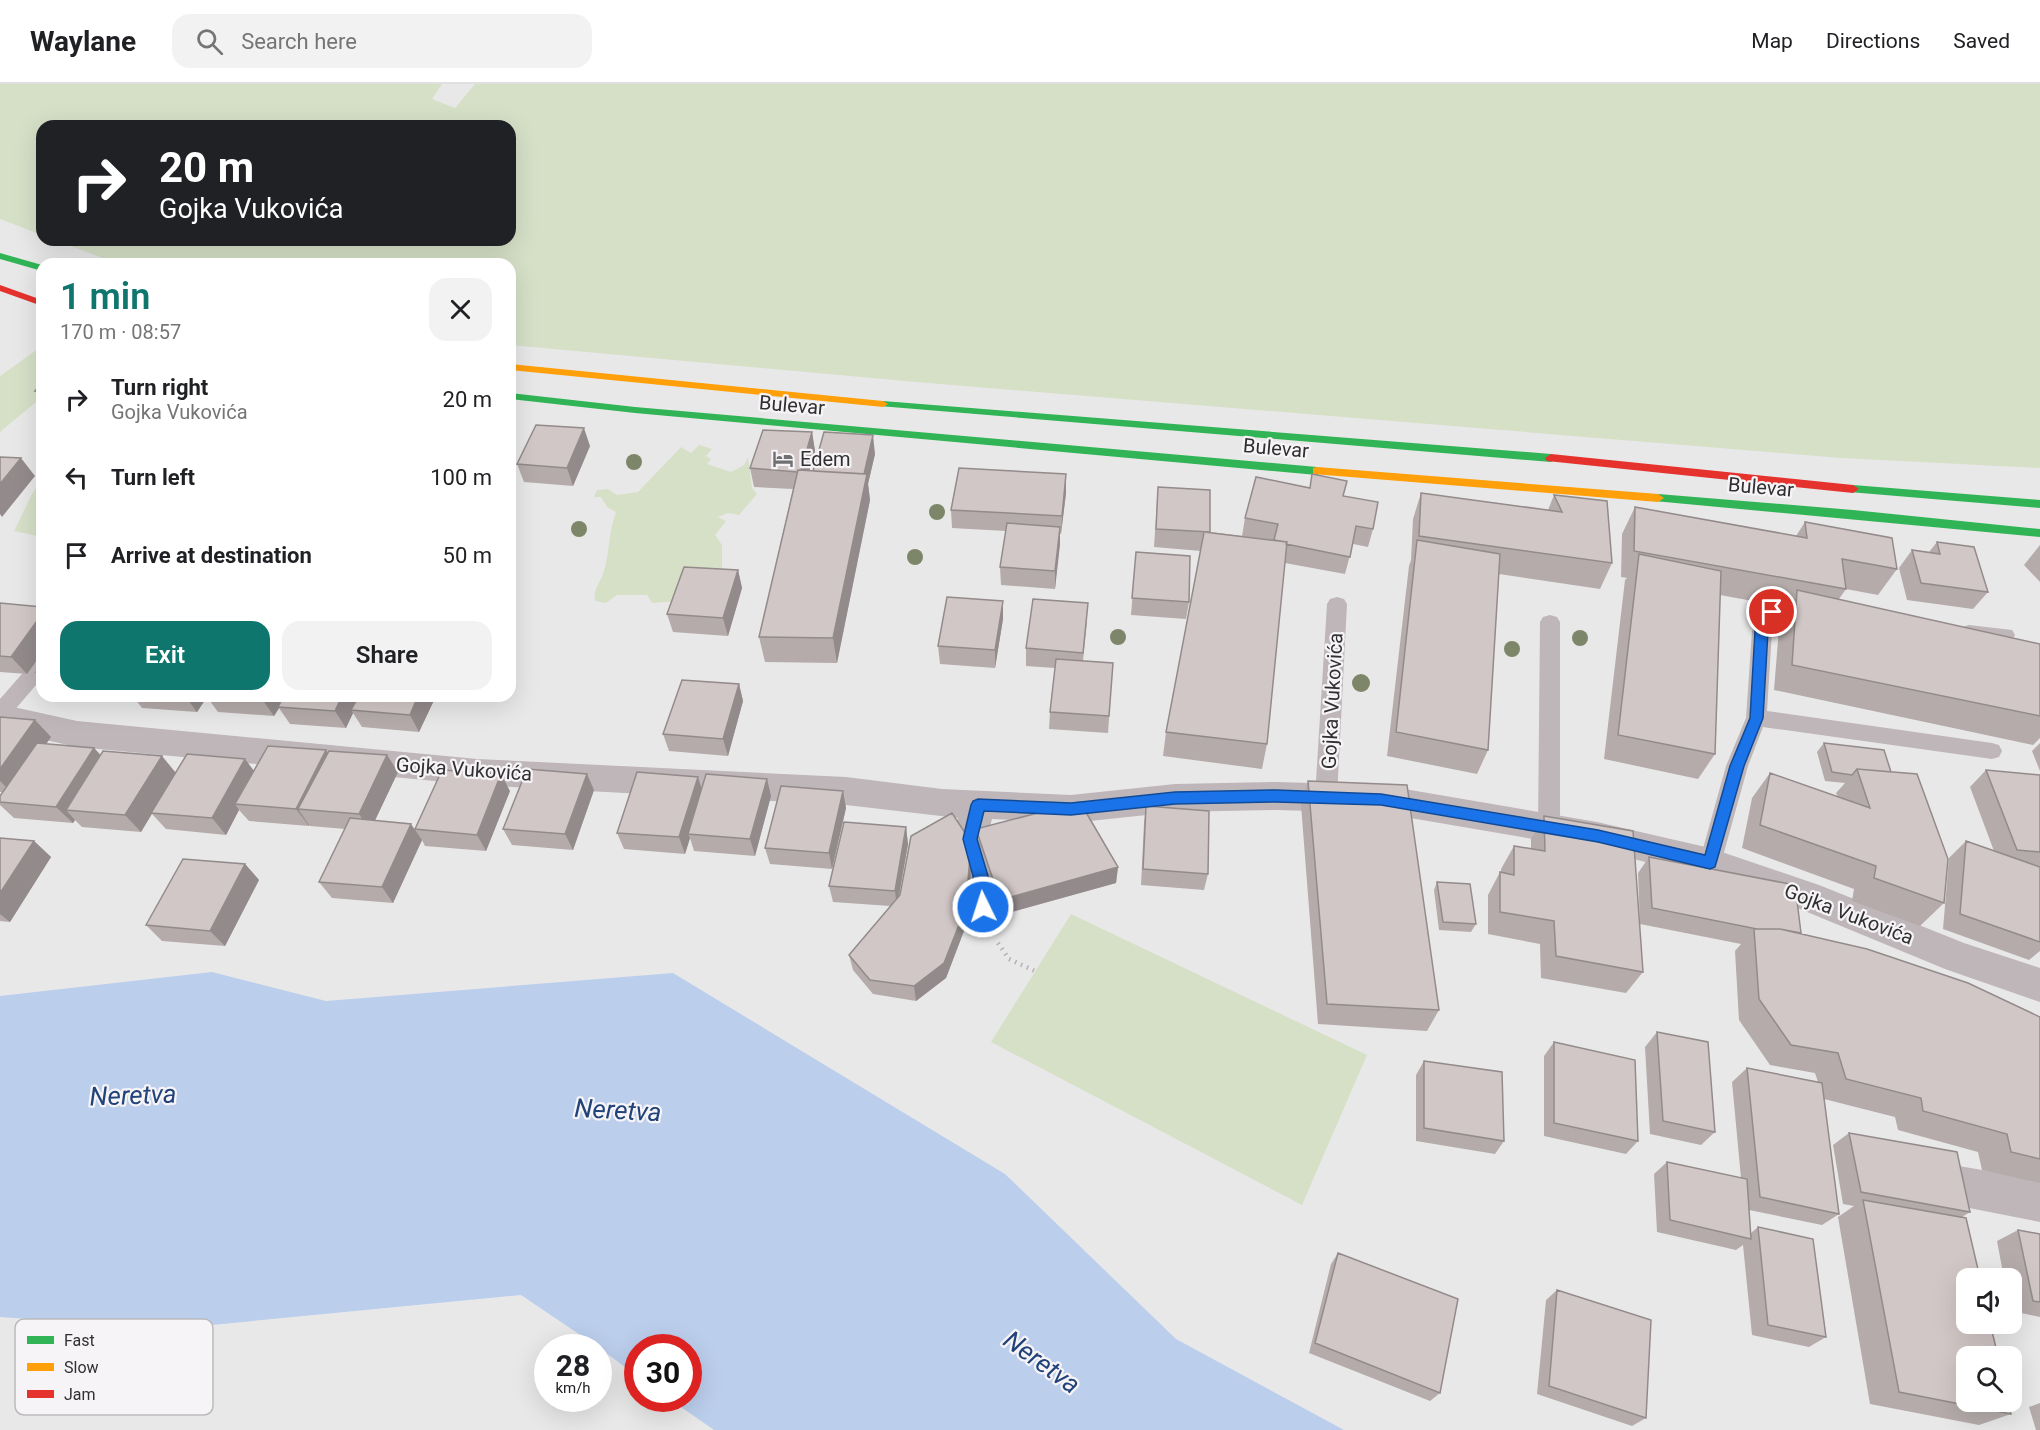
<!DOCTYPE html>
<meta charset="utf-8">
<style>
body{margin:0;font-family:Roboto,sans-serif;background:#f2f2f2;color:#202124;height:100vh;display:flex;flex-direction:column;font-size:22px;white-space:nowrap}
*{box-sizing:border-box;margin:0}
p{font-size:20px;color:#757577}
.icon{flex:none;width:33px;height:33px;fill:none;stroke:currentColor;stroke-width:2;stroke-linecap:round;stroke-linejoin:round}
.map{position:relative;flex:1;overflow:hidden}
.sheet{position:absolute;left:36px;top:174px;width:480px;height:444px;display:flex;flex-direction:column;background:#fff;border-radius:18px;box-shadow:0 6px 24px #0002}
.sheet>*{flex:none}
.hud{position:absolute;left:36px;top:36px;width:480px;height:126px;border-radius:18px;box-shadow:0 6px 24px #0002;background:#202124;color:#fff;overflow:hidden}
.tools{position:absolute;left:1956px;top:1184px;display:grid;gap:12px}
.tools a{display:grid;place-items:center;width:66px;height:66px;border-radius:12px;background:#fff;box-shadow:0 6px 24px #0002;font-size:30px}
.speed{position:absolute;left:534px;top:1250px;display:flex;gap:12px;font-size:30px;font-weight:700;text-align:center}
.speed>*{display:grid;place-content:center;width:78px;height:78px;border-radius:50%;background:#fff;box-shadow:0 6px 24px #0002;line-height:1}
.speed small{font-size:15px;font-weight:400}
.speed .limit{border:9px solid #d22;background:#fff;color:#111}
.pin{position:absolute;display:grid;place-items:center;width:51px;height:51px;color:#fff;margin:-26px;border:3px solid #fff;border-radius:50%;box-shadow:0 2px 6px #0007}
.me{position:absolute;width:66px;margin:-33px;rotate:356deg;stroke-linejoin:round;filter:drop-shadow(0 0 4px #0008)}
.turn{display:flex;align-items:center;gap:21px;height:126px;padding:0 24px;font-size:27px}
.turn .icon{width:78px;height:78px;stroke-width:2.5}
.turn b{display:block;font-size:42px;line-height:51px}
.round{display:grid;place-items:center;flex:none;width:63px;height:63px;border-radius:18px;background:#f2f2f2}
.head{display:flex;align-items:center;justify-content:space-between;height:102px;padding:0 24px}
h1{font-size:36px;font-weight:600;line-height:45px;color:#0f766e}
.action{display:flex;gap:12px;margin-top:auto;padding:12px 24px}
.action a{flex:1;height:69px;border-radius:18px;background:#0f766e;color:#fff;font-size:24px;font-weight:600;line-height:69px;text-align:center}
.action a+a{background:#f2f2f2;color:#202124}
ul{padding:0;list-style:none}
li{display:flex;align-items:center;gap:18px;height:78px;padding:0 24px}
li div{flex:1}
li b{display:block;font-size:22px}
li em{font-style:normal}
header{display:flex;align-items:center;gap:36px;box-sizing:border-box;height:84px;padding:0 30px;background:#fff;border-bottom:2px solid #e0e0e0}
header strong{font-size:28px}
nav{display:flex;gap:33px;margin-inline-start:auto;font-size:21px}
.search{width:420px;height:54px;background:#f2f2f2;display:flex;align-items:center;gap:15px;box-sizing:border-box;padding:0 21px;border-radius:18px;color:#757577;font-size:22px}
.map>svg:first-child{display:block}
</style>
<header>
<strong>Waylane</strong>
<div class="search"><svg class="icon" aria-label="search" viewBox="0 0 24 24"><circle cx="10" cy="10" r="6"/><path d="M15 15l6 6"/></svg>Search here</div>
<nav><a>Map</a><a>Directions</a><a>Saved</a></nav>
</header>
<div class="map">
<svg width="2040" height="1346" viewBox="0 0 2040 1346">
<rect width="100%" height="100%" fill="#e9e8e9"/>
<path fill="#d6e0c7" d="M0,0h442l-10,15 23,9 20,-24h1565v384l-199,-10 -925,-76 -406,-37v-81h-392l-63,-24h455v-114h-468v109l-42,-16z
M42,262v51l-42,35v-56z
M699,361l13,4 -6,7 5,3 -4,5 24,8 13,-7 4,-8 4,31 5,6 -18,21 -11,-2 -10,4 8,4 -11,14 7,10v36l-43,20 -27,2 -5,-8h-30l-11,8 -11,-2c-2,-12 4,-16 8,-27 7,-20 5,-41 13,-62l-9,-5 -6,-10h-7l3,-7 11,-1 9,6 21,-3 43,-45 10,6z
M42,395v58l-28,-6 18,-37z
M1071,830l296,141 -65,150 -311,-163z"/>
<path fill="#bbceec" d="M212,888l114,29 347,-28 332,201 171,165 168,91h-630l-46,-32h20v-51h-50l-1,29 -39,-29 -77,-52 -351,34 -170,-12v-321z"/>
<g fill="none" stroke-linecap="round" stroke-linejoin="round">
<path stroke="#b5b0b2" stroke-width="4.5" stroke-dasharray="1.5 5" stroke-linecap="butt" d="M998,859l11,16 26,12"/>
<path fill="#beb6b9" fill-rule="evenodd" d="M1337,513l7,2 3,5 -10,193 -3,6 -8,3 -8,-3 -3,-6 12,-193 3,-5z
M1772,521l45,5 3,5 -3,5 -7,2 -32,-2 -6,11 -5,80 225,32 7,2 3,6 -3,6 -7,2 -229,-32 -15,39 -27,97 -3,7 -8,2 -8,-2 -3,-7 27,-97 20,-48 6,-87 13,-24z
M1550,531l7,2 3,5v206l-3,6 -8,3 -8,-3 -3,-6 2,-206 3,-5z
M1969,541l43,5 3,5 -3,5 -7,2 -43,-5 -3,-5 3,-5z
M42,572v22l-35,41 -7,2v-22l35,-40z"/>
<path fill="#beb6b9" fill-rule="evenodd" d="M0,620l77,17 400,38 369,18 96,12 129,6 104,-11 101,-2 105,3 216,37 113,26 109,37 145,58 76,25v34l-95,-33 -150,-62 -85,-29 -113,-28 -216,-37 -105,-3 -101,2 -104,11 -79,-4 -5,20 11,37 3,31 -5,11 -13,4 -13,-4 -5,-11 -3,-31 -9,-37 5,-21 -112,-13 -369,-20 -400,-38 -77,-17z
M1959,1082l81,14v42l-81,-16 -14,-6 -6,-14 6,-14z"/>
<path fill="#30b455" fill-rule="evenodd" d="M0,169l42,12v6l-42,-12z
M510,309l125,14 682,60 6,4 -6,4 -682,-62 -125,-14z
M883,317l668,53 6,4 -6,4 -672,-56v-4z
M1853,401l187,15v8l-191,-16v-6z
M1658,410l195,16 187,19v8l-386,-36 -2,-3 2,-3z"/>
<path fill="#ff9f0a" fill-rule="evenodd" d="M510,280l373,37 5,3 -5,3 -373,-37z
M1317,383l341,27 6,4 -6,4 -345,-28v-6z"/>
<path fill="#e5322d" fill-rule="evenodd" d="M0,201l42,15v6l-42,-15z
M1551,370l302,31 6,4 -6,4 -306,-32 -2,-3z"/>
</g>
<g fill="#7d8669">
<circle cx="634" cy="378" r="8"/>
<circle cx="937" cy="428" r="8"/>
<circle cx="579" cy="445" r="8"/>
<circle cx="915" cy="473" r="8"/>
<circle cx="1118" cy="553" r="8"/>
<circle cx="1580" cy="554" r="8"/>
<circle cx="1512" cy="565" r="8"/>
<circle cx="1361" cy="599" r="9"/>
</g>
<path fill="#b5abab" d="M42,298v18l-7,-9z
M812,348l3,19 -6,20h4l62,-17 -7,30 2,16 -33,163 -72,-1 -6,-25 34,-148 -39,-2 -4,-19z
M590,362l-17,40 -49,-4 -7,-18z
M1158,403l52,45 32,4 3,-18 98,-22 30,33 -5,18 -15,-3 -8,30 -60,-11 -18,181 -5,25 -99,-13 3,-24 35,-181 -47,-4z
M1066,409l-5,41h-1l-5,55 -54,-4 -1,-18 6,-36 -54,-3 -1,-18z
M1421,409l127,17 6,-15 58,68 -12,26 -101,-15 -11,176 -11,24 -90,-18 22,-190 2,-6 2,-41z
M1635,423l161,29 9,-14 92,47 -19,26 -32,-6 -7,10 201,117v22l-7,7 -259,-55 6,-74 6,-9 -66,-12 -5,159 -17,25 -94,-20 21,-179 2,-2 -6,-1 1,-43z
M1937,458l51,50 -15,17 -66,-9 -8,-32 13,-18 17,2z
M2040,461v37l-16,-17z
M1136,468l53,50 -3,17 -55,-4z
M738,486l4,18 -14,48 -55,-4 -6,-18z
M1003,517v18l-8,49 -55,-4 -2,-18z
M0,519l42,4v46l-15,21 -27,-2z
M1087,537l-4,40 30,2 -5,70 -59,-4 1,-17 5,-44 -29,-2v-18z
M42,580v14l-6,-6z
M739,600l4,17 -15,55 -59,-5 -6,-17z
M133,612h303l-17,36 -57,-5 -9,-14 -7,15 -56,-4 -11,-16 -5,8 -56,-4 -11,-15 -10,15 -55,-4z
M0,633l35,3 16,17 -5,7 48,4 7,7 74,18 79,-2 74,-19 59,3 11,17 -23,48 40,9 95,-38 -24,60 -61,-5 -3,-6 -29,63 -61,-5 -13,-16 26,-53 -35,-3 -1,-1v1l-60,-5 -10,-11 -13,25 -60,-6 -14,-15 -11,18 -59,-5 -7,-7 -2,3 -59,-5 -14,-13v-9l3,-4h-3z
M1824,659l67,29 53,131 -24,23 -68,-25 2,-12 -112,-41 10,-50 18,-25 68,24 -2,-4 9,-10 -20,-2 -8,-29z
M2040,659v28l-8,-20z
M1986,686l54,5v176l-11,9 -86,-31 6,-71 17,-17 28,10 -24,-64z
M698,693l4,12 65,-10 4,17 -16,60 -61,-5 -4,-13 -5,16 -61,-5 -7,-16z
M1308,697l131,229 -12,21 -109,-7 -17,-219z
M594,706l-21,60 -61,-5 -9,-16z
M843,707l3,17 -14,61 -62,-5 -5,-16z
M1146,722l62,68 -4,16 -63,-5 3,-62z
M1544,732l99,156 -17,21 -85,-15 -1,-34 -52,-10v-39l12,-23h1v-3l13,-23 17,3v-10z
M906,743l2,17 -9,52 73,-38 -5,65 -21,55 -30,23 -43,-7 -20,-24 -4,-15 41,-49 -57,-4 -4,-16z
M976,745l142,38 -2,16 -115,32 -25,-70z
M0,754l34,3 17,16 -41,65 -10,-1z
M1649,773l152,76 239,84v166l-58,-13 -4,-18 -80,-22 -3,-13 -71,-18 15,115 -17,11 -73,-15 2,23 7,-6 68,110 -17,10 -57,-12 -9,-90 -7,5 -79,-18 -3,-58 13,-12 74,16 -9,-96 15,-14 71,14 -3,-9 -45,-8 -31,-45 -4,-69 6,-7 -101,-20 -2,-51z
M245,780l14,16 -34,66 -63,-5 -16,-16z
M1437,798l39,42 -5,8 -32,-2 -5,-40z
M1657,948l58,100 -14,13 -51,-11 -5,-87z
M1554,958l84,99 -12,13 -82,-18v-80z
M1424,977l80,80 -9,13 -79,-13v-66z
M1849,1049l121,79 -8,5 49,197 -32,11 -109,-21 -32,-187 16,-11 -11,-2 -10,-59z
M2018,1146l22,4v83l-28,-6v-33h-8l-7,-37z
M1338,1169l102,140 -10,8 -121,-48 22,-89z
M1557,1206l89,128 -14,8 -95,-32 9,-94z
M2040,1319v27h-4l-7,-23z"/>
<path fill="#938b8b" d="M584,344l6,18 -17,40 -6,-18z
M812,348l3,19 -11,39 -3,-18z
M873,351l2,19 -7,30 2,16 -33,163 -4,-25 30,-163z
M21,374l14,18 -33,41 -2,-3v-30z
M1066,390v19l-5,41 1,-18z
M1060,443v18l-5,44v-18z
M738,486l4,18 -14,48 -5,-18z
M1003,517v18l-8,49v-18z
M42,530v39l-15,21 -16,-17z
M739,600l4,17 -15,55 -5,-17z
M185,612h21l1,1 -10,15z
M264,612h22l-8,11 1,1 -5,8 -12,-17z
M342,612h20l-11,14 2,3 -7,15 -11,-17z
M418,612h18l-17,36 -9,-17z
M35,636l16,17 -39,56 -12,-12v-12z
M94,664l15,17 -43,45 9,10 -2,3 -17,-16z
M326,666l12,17 -40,42 11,16v1l-13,-17z
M387,671l11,17 -28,59 -11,-17z
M162,672l14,17 -35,59 -16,-17z
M245,675l13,17 -23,28 4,6 -13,25 -14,-17z
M501,690l9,17 -24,60 -9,-16z
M587,690l7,16 -21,60 -8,-16z
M698,693l5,17 -15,40 2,4 -5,16 -6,-17z
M767,695l4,17 -16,60 -5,-17z
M843,707l3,17 -14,61 -3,-16z
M411,740l11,16 -29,63 -11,-16z
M906,743l2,17 -11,63 -2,-16z
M34,757l17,16 -41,65 -10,-8v-21z
M971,758l1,16 -5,65 -21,55 -30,23 -2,-15z
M245,780l14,16 -34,66 -15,-15z
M1118,783l-2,16 -115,32 -1,-15z"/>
<path fill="#d2c7c7" stroke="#938b8b" stroke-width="1.5" d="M42,298v9h-7z
M536,341l48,3 -17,40 -50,-4z
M763,346l49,2 -11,38h-3l-1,2 -47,-4z
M824,348l49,3 -9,39 -51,-3z
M0,373l21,1 -21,26z
M959,384l107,6 -4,42 -111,-6z
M798,386l69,4 -34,164 -74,-1z
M1312,390l35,7 -4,15 35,6 -5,27 -17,-3 -6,31 -64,-13 1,-2 -13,-2 4,-16 -33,-6 11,-41 54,11z
M1158,403l52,3v42l-54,-3z
M1421,409l141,19 -8,-17 53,6 5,62 -193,-27z
M1635,423l172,31 -2,-16 87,16 5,31 -55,-10 4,30 -212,-38z
M1007,439l53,4 -5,44 -55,-4z
M1204,448l83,10 -20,202 -101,-12z
M1417,456l83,14 -12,196 -92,-18z
M1937,458l37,5 14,45 -67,-9 -9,-33 28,4z
M1136,468l54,4 -1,46 -57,-4z
M1639,470l82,17 -6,183 -97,-19z
M684,483l54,3 -15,48 -56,-4z
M1797,506l243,54v72l-248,-51z
M947,513l56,4 -8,49 -57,-4z
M1033,515l55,4 -5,50 -57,-5z
M0,519l42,4v7l-31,43 -11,-1z
M1056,575l57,4 -4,53 -59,-4z
M42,580v8h-6z
M682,596l57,4 -16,55 -60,-5z
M220,612h44l-2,3z
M284,612h58l-7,15 -57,-4z
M359,612h59l-8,19 -59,-5z
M0,633l35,3 -35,49z
M37,659l57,5 -38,59 -56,-5v-6z
M1824,659l60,7 7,22 -34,-3 -5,6 -20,-3z
M268,662l58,4 -30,59 -61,-5z
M103,667l59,5 -37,59 -59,-5z
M329,667l58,4 -28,59 -61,-5z
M187,670l58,5 -33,59 -61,-5z
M527,685l60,5 -22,60 -62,-5z
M1857,685l60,5 31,85 -4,44 -70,-25 2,-12 -116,-41 10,-52 100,35z
M442,686l59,4 -24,61 -62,-6z
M1986,686l54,5v77l-23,-2z
M637,688l61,5 -19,60 -62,-4z
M706,690l61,5 -17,60 -62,-5z
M1308,697l99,4 32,225 -112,-6z
M781,702l62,5 -14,62 -64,-5z
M1080,718l38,65 -118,33 -24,-71z
M1146,722l63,5 -1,63 -65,-5z
M952,729l19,29 -5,65 -22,56 -30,23 -44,-6 -21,-25 51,-60 11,-59z
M1544,732l89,15 10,141 -87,-16 -2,-35 -54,-9v-40l14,3v-29l31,5z
M350,734l61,6 -29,63 -63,-5z
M844,738l62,5 -11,64 -66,-5z
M0,754l34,3 -34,52z
M1966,757l74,26v75l-80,-28z
M1649,773l146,28 6,48 -21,-4h-23l-105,-21z
M183,775l62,5 -35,67 -64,-6z
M1437,798l33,2 6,40 -33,-2z
M1754,845h26l87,20 101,34 72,34v142l-29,-7 -4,-18 -84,-23 -2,-13 -75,-19 -8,-26 -47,-8 -32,-46z
M1657,948l51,10 7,90 -52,-11z
M1554,958l81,18 3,81 -84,-18z
M1424,977l78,11 2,69 -80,-13z
M1747,984l75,15 17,131 -79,-17z
M1849,1049l108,19 13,60 -109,-20z
M1667,1078l80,17 4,60 -81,-19z
M1863,1116l103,18 14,60h-14v45h24l8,33h-32v45h42l3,13 -112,-22z
M1758,1143l55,12 13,98 -58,-12z
M2018,1146l22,4v68l-7,-1z
M1338,1169l120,46 -18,94 -125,-50z
M1557,1206l94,30 -5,98 -97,-32z"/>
<path fill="#1a73e8" stroke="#114b97" stroke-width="1.5" d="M1772,523l6,5 -10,19 -5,87 -19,48 -29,101 -5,2 -112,-27 -217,-37 -105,-3 -101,2 -104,11 -87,-4 -7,28 11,37 2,31 -2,5 -5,2 -6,-2 -2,-5 -2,-31 -10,-37 8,-34 2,-4 5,-2 93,4 104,-11 101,-2 105,4 217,36 107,25 25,-89 20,-48 5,-87 12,-22z"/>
<defs>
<g id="hotel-bare" transform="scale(1.62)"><path d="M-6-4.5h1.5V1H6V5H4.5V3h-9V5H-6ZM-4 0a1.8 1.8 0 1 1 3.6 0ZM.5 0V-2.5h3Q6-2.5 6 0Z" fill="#717071" stroke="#f7f4f7" stroke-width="2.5" paint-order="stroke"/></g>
</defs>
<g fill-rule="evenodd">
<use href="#hotel-bare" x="783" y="375"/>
</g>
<g text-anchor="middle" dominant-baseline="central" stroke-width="4.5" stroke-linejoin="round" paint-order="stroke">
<g font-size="20" fill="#313031" stroke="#f7f4f7">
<text transform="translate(792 321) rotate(5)">Bulevar</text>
<text transform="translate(1276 364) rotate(5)">Bulevar</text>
<text transform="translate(1761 403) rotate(5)">Bulevar</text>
<text transform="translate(1332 617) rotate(-87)">Gojka Vukovića</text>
<text transform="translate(464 685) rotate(4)">Gojka Vukovića</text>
<text transform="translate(1849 830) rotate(21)">Gojka Vukovića</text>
</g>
<g font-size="20" fill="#313031" stroke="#f7f4f7" text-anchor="start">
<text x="800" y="375">Edem</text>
</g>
<g font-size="26" font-style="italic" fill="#214379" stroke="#f7f4f7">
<text transform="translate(133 1011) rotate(-2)">Neretva</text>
<text transform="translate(618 1026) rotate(3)">Neretva</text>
<text transform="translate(1042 1278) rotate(36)">Neretva</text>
</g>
</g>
<rect x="15" y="1235" width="198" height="96" rx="9" fill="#f7f4f7" stroke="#bcb9bc" stroke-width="1.5"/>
<rect x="27" y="1252" width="27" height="8" fill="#30b455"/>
<rect x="27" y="1279" width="27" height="8" fill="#ff9f0a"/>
<rect x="27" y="1306" width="27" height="8" fill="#e5322d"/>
<g font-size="16" fill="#313031">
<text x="64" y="1262">Fast</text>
<text x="64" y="1289">Slow</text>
<text x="64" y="1316">Jam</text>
</g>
</svg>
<div class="tools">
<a><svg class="icon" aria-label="sound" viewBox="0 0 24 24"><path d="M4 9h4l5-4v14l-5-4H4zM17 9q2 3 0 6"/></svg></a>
<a><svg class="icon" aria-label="search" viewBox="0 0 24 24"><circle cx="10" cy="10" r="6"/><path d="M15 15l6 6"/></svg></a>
</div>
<div class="speed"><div>28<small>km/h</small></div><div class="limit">30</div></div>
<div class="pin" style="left:1772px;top:528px;background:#d93025"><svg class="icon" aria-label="arrive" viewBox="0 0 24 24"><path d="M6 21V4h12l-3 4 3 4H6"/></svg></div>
<svg class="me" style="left:983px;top:823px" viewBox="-20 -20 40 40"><circle r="17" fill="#1a73e8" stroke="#fff" stroke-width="3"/><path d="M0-11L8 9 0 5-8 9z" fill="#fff"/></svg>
<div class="hud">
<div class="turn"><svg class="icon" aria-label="right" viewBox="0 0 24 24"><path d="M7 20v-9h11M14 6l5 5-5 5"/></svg><div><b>20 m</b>Gojka Vukovića</div></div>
</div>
<section class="sheet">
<div class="head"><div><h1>1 min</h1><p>170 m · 08:57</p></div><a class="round"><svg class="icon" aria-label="close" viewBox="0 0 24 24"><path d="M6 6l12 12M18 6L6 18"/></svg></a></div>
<ul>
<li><svg class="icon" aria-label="right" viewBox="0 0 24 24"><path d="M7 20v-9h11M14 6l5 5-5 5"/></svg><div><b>Turn right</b><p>Gojka Vukovića</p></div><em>20 m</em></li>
<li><svg class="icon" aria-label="left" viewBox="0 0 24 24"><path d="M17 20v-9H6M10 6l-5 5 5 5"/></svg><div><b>Turn left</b></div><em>100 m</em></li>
<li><svg class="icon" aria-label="arrive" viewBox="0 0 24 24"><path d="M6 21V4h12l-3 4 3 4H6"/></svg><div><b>Arrive at destination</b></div><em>50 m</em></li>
</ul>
<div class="action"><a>Exit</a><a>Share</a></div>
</section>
</div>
